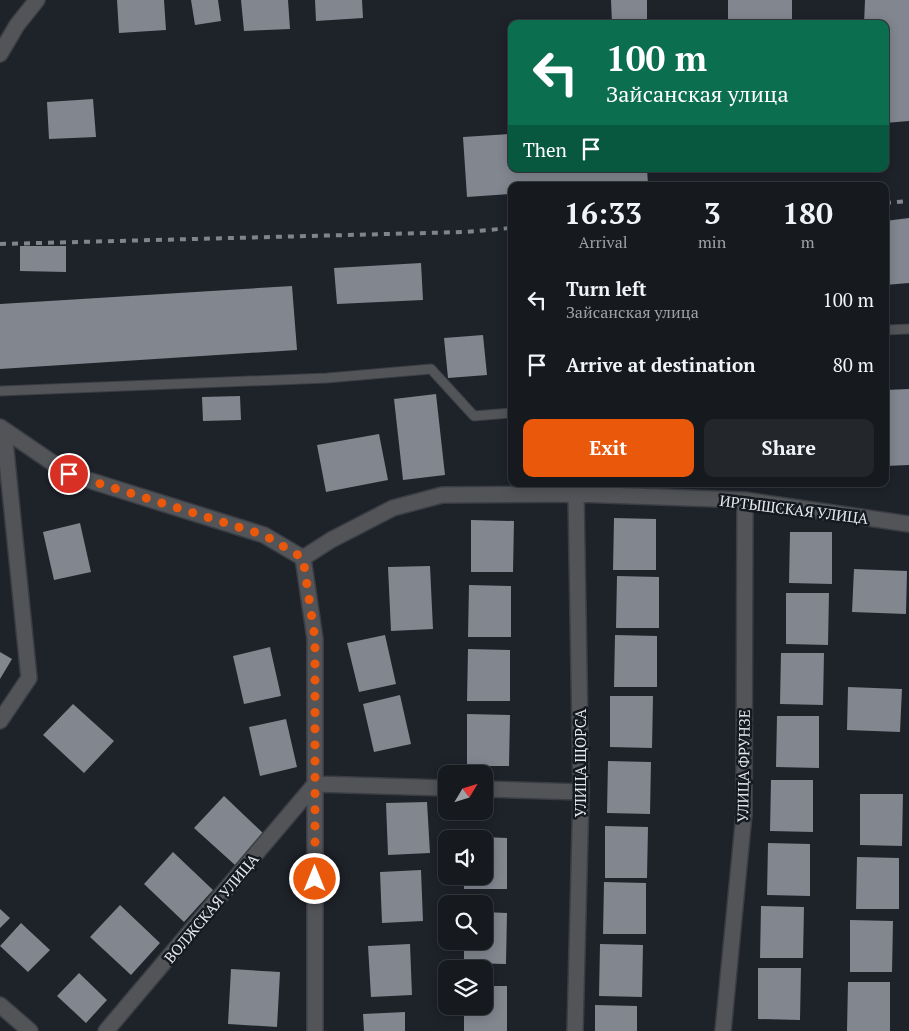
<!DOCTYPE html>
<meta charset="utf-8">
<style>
body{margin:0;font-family:"PT Serif",serif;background:#23272c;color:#f1f3f6;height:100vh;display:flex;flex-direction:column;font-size:19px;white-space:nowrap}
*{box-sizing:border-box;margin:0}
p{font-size:16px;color:#9ea1a4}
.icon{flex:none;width:28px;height:28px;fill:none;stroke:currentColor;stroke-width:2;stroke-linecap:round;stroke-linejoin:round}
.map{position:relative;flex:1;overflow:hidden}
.panel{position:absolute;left:508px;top:182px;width:381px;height:305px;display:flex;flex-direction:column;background:#161a1f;border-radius:10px;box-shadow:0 2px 12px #0003,0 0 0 1px #35383d}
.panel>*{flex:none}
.banner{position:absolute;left:508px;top:20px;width:381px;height:152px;border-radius:10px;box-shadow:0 2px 12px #0003,0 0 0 1px #35383d;background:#0b6e4f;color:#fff;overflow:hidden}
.needle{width:32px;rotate:52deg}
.buttons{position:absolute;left:438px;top:765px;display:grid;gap:10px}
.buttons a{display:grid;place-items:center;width:55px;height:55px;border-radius:10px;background:#161a1f;box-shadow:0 2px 12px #0003,0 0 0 1px #35383d;font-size:25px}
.pin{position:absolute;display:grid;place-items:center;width:42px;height:42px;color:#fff;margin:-21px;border:2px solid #fff;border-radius:50%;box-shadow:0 1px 5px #0007}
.me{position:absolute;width:55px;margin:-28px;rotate:0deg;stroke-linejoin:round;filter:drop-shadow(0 0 4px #0008)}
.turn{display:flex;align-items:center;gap:18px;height:105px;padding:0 15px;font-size:22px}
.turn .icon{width:65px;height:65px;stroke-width:2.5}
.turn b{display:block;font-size:35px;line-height:42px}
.then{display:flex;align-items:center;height:48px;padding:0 15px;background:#0003;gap:10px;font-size:19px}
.eta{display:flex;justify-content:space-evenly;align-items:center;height:85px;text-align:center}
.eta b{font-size:30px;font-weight:700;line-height:35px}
.button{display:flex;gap:10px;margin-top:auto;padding:10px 15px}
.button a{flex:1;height:58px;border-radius:10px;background:#ea580c;color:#fff;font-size:20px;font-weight:700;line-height:58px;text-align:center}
.button a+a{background:#23272c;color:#f1f3f6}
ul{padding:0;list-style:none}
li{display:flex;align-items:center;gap:15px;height:65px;padding:0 15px}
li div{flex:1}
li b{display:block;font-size:19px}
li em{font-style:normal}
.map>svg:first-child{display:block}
</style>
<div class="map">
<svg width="909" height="1031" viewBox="0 0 909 1031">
<rect width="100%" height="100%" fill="#1e2229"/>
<path fill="#81868f" d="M117,0h47l2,30 -47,3z
M191,0h27l3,21 -26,4z
M241,0h47l2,29 -46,2z
M315,0h47l1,18 -47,3z
M611,0h36v24h-35z
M728,0h64v24h-64z
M865,0h44v121l-24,2v-99h-21z
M93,99l3,38 -47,2 -2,-37z
M511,134v35h136l1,15 -33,2h-104v8l-44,3 -4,-60z
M909,218v65l-24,2v-64z
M20,246h46v26l-46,-1z
M421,263l2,37 -86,4 -3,-36z
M292,286l5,64 -297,19v-65z
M483,335l4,40 -39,3 -4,-40z
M909,389v76l-24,1v-76z
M436,394l9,81 -42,5 -9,-81z
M240,396l1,24 -38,1 -1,-24z
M379,434l9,46 -62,12 -9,-47z
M614,518l42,1v51h-43z
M471,520l43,1 -1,51h-42z
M80,523l11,49 -37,8 -11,-48z
M790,532h42v52l-43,-1z
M430,566l3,63 -42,2 -3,-64z
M854,569l53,2 -1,43 -54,-2z
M617,576l42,1v51h-43z
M469,585l42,1v51h-43z
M786,593h43l-1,52 -42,-1z
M385,635l11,49 -37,8 -12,-49z
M615,635l42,1v51h-43z
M270,647l11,49 -37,8 -11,-48z
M468,649l42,1v51h-43z
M0,652l12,7 -12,20z
M781,653h43l-1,52 -43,-1z
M848,687l54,2 -2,43 -53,-2z
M400,695l11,49 -37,8 -11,-48z
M610,696h43l-1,52 -42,-1z
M73,704l41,37 -30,32 -41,-38z
M467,714l43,1 -1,51h-42z
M777,716h42v52l-43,-1z
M286,719l11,48 -37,9 -11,-49z
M608,761l43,1 -1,52 -43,-1z
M771,780h42v52l-43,-1z
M860,794h43l-1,52 -42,-1z
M224,796l40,38 -29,31 -41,-37z
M427,802l3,51 -42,2 -2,-52z
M605,826l43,1 -1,51h-42z
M484,837l23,1v51h-43v-13h20z
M768,843l42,1v52l-43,-1z
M173,852l40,38 -29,32 -40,-38z
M857,857l42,1v51h-43z
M421,870l2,51 -41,2 -2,-51z
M604,882l42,1v51h-43z
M120,905l40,38 -29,32 -41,-38z
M761,906l43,1 -1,51h-43z
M0,909l10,9 -10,10z
M484,912l23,1 -1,51 -42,-1v-22h20z
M850,920l43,1 -1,51h-42z
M21,923l29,27 -22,22 -28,-26z
M410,944l2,51 -41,2 -3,-51z
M600,944l43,1 -1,52 -43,-1z
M758,968h43l-1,52 -42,-1z
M231,969l49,3 -3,55 -49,-3z
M79,973l28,27 -21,23 -29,-27z
M848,982h42v49h-43z
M484,986h23v45h-43v-25h20z
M595,1005l42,1v25h-42z
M405,1012v19h-41l-1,-17z"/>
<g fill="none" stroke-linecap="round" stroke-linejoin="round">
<g stroke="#3a3e44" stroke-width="11">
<path id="service" d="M885,330l24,-1
M0,391l327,-13 104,-9 43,47 37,-3"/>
</g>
<g stroke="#3a3e44" stroke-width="18">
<path id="minor" d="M0,54l17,-29 20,-25
M0,427l69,47 195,61 39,23 12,81v392
M303,558l28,-18 62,-32 49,-13 134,-1 169,6 164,24
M0,721l29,-43 -25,-247
M484,789l97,3
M0,1005l30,26
M106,1031l209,-247 131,4
M575,1031l6,-239 -5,-298
M723,1031l21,-217 1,-314"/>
</g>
<use href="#service" stroke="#525458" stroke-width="9"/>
<use href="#minor" stroke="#525458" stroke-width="15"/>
<path stroke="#81848a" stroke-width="4" stroke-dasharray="6 6" stroke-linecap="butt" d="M885,203l24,-2
M0,244l464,-12 47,-4"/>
</g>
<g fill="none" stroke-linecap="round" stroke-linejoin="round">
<path stroke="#ea580c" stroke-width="9" stroke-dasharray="0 16.2" d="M69,474l195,61 39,23 12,81v240"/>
</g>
<g text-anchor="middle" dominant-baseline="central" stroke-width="5" stroke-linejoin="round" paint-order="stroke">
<g font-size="15" fill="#e6e8ed" stroke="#151920">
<text transform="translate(794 509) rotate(7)">ИРТЫШСКАЯ УЛИЦА</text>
<text transform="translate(580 763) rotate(-90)">УЛИЦА ЩОРСА</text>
<text transform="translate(743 766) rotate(-89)">УЛИЦА ФРУНЗЕ</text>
<text transform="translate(211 908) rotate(-50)">ВОЛЖСКАЯ УЛИЦА</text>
</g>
</g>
</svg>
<div class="buttons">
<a><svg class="needle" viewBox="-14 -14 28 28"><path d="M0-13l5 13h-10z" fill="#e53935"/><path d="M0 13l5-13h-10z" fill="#9ea1a4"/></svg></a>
<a><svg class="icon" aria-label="sound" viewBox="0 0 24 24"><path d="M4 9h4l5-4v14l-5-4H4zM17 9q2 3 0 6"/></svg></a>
<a><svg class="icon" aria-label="search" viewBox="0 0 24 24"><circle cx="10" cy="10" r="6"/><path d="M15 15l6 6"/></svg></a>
<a><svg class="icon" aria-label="layers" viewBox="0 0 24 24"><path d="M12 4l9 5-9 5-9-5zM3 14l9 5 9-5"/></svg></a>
</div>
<div class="pin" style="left:69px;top:474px;background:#d93025"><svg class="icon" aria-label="arrive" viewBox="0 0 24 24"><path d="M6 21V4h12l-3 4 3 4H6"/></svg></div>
<svg class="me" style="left:315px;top:879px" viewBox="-20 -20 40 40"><circle r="17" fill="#ea580c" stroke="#fff" stroke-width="3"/><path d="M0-11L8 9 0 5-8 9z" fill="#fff"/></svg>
<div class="banner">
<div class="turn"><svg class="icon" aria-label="left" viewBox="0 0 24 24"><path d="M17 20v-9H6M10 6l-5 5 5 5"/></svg><div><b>100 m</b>Зайсанская улица</div></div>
<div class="then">Then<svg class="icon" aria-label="arrive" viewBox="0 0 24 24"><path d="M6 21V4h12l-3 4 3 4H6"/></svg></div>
</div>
<section class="panel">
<div class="eta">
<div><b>16:33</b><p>Arrival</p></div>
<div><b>3</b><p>min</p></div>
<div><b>180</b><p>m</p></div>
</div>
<ul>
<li><svg class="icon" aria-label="left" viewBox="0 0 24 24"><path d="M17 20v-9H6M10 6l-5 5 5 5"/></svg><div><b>Turn left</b><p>Зайсанская улица</p></div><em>100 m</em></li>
<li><svg class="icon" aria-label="arrive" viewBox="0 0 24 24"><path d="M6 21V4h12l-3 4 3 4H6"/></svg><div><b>Arrive at destination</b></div><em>80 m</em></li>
</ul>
<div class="button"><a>Exit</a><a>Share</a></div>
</section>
</div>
